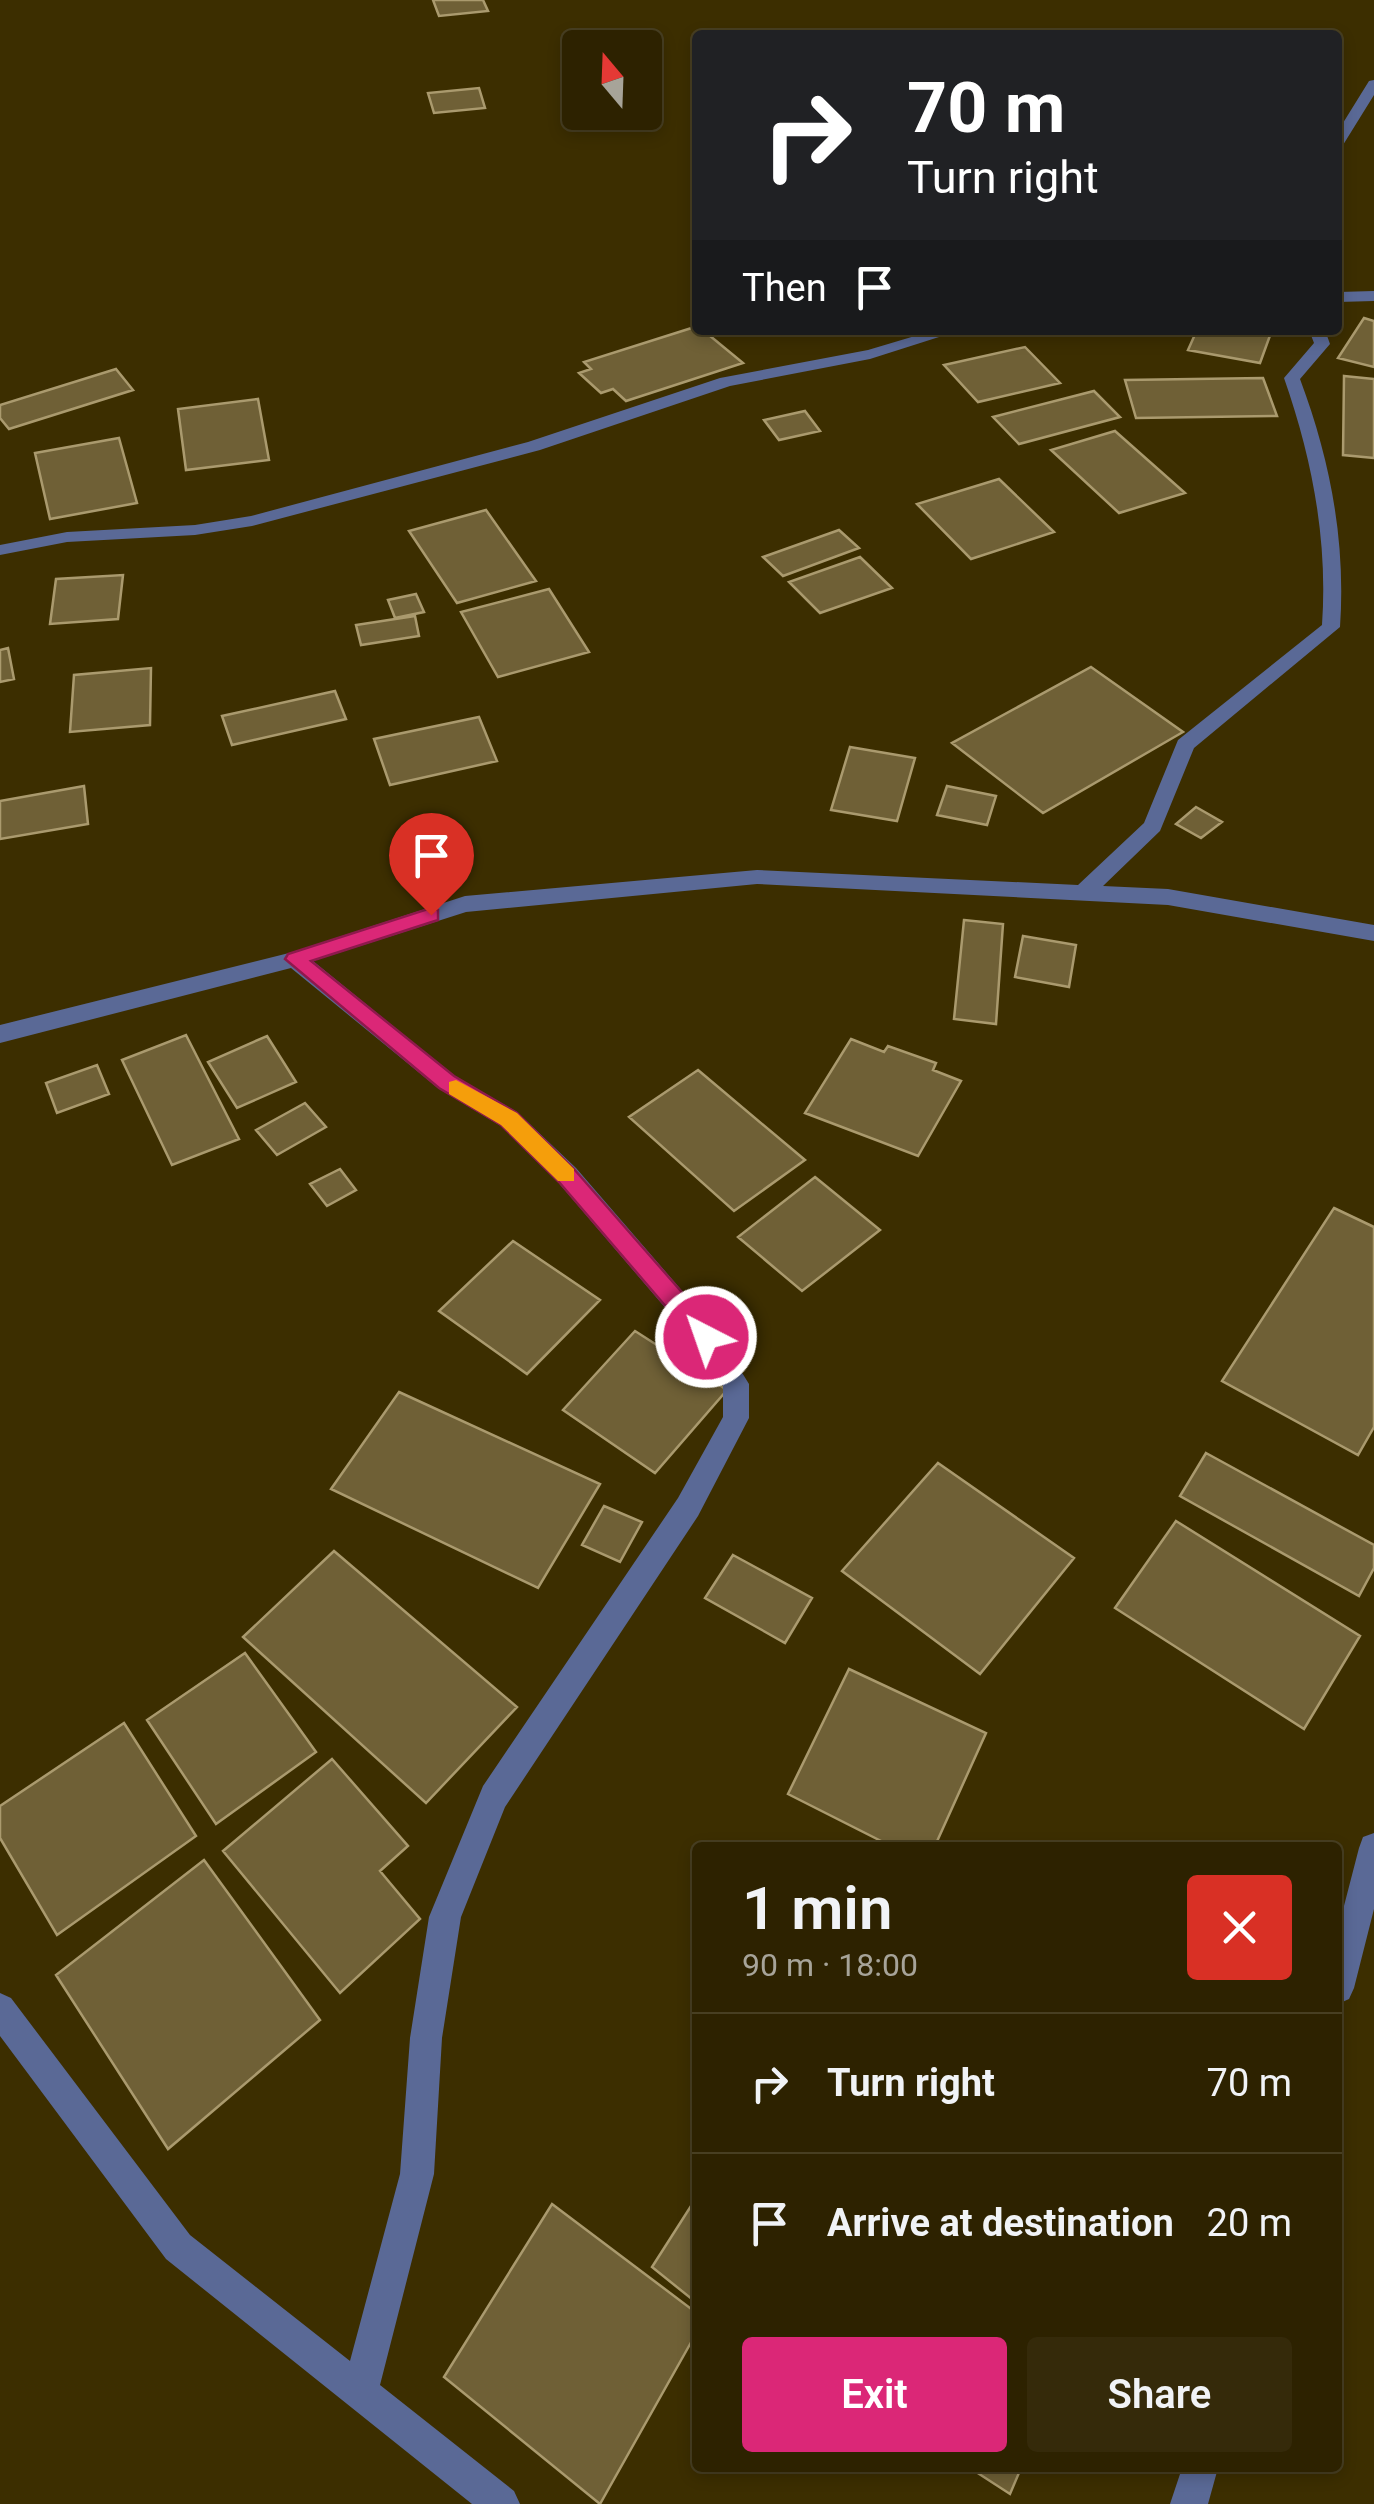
<!DOCTYPE html>
<meta charset="utf-8">
<style>
body{margin:0;font-family:Roboto,sans-serif;background:#352a0a;color:#f1f3f6;height:100vh;display:flex;flex-direction:column;font-size:38px;white-space:nowrap}
*{box-sizing:border-box;margin:0}
p{font-size:32px;color:#a7a499}
.icon{flex:none;width:55px;height:55px;fill:none;stroke:currentColor;stroke-width:2;stroke-linecap:round;stroke-linejoin:round}
.map{position:relative;flex:1;overflow:hidden}
.side{position:absolute;left:692px;top:1842px;width:650px;height:630px;display:flex;flex-direction:column;background:#2d2200;border-radius:10px;box-shadow:0 5px 15px #0003,0 0 0 2px #483f22}
.side>*{flex:none}
.banner{position:absolute;left:692px;top:30px;width:650px;height:305px;border-radius:10px;box-shadow:0 5px 15px #0003,0 0 0 2px #483f22;background:#202124;color:#fff;overflow:hidden}
.needle{width:65px;rotate:341deg}
.controls{position:absolute;left:562px;top:30px;display:grid;gap:20px}
.controls a{display:grid;place-items:center;width:100px;height:100px;border-radius:10px;background:#2d2200;box-shadow:0 5px 15px #0003,0 0 0 2px #483f22;font-size:50px}
.pin{position:absolute;display:grid;place-items:center;width:85px;height:85px;color:#fff;margin:-102px -42px;border-radius:50% 50% 50% 0;rotate:-45deg;box-shadow:0 0 10px #0007}
.pin .icon{rotate:45deg}
.me{position:absolute;width:110px;margin:-55px;rotate:319deg;stroke-linejoin:round;filter:drop-shadow(0 0 8px #0008)}
.turn{display:flex;align-items:center;gap:35px;height:210px;padding:0 50px;font-size:45px}
.turn .icon{width:130px;height:130px;stroke-width:2.5}
.turn b{display:block;font-size:70px;line-height:85px}
.then{display:flex;align-items:center;height:95px;padding:0 50px;background:#0003;gap:20px;font-size:38px}
.round{display:grid;place-items:center;flex:none;width:105px;height:105px;border-radius:10px;background:#352a0a}
.head{display:flex;align-items:center;justify-content:space-between;height:170px;padding:0 50px}
h1{font-size:60px;font-weight:600;line-height:75px}
.primary-button{display:flex;gap:20px;margin-top:auto;padding:20px 50px}
.primary-button a{flex:1;height:115px;border-radius:10px;background:#db2777;color:#fff;font-size:40px;font-weight:600;line-height:115px;text-align:center}
.primary-button a+a{background:#352a0a;color:#f1f3f6}
ul{padding:0;list-style:none}
li{display:flex;align-items:center;gap:30px;height:140px;padding:0 50px;border-top:2px solid #483f22}
li div{flex:1}
li b{display:block;font-size:38px}
li em{font-style:normal}
.map>svg:first-child{display:block}
</style>
<div class="map">
<svg width="1374" height="2504" viewBox="0 0 1374 2504">
<rect width="100%" height="100%" fill="#3c2e00"/>
<path fill="#6f6036" stroke="#aa9a6e" stroke-width="2.5" d="M433,0h50l5,11 -49,5z
M479,88l6,20 -51,5 -6,-20z
M1364,318l10,3v46l-36,-9z
M698,326l45,37 -117,38 -13,-12 -12,4 -22,-20 12,-4 -7,-7z
M1197,330h75l-12,33 -72,-13z
M1025,347l35,36 -82,19 -34,-37z
M116,369l17,21 -124,39 -9,-11v-13z
M1344,376l30,3v79l-31,-3z
M1263,378l14,38 -141,2 -11,-38z
M1094,391l26,26 -101,27 -26,-27z
M258,399l11,61 -83,10 -8,-61z
M805,411l15,20 -41,9 -15,-20z
M1115,431l70,62 -66,20 -68,-63z
M119,438l18,65 -87,16 -15,-66z
M999,479l55,53 -83,27 -54,-55z
M486,510l50,71 -79,22 -48,-72z
M839,530l20,18 -76,28 -20,-19z
M860,557l32,31 -72,25 -31,-31z
M123,575l-5,44 -68,5 6,-45z
M549,589l40,63 -91,25 -37,-65z
M416,594l8,18 -29,6 -7,-18z
M415,616l4,20 -58,9 -5,-20z
M8,648l6,31 -14,3v-32z
M1091,667l92,65 -140,81 -91,-70z
M151,668l-1,57 -80,7 4,-57z
M335,691l11,28 -114,26 -10,-29z
M479,717l18,44 -107,24 -16,-46z
M850,747l65,11 -18,63 -66,-11z
M84,786l4,38 -88,15v-38z
M947,786l49,10 -9,29 -50,-10z
M1196,807l26,15 -21,16 -25,-14z
M964,920l39,4 -7,100 -42,-5z
M1023,936l53,9 -7,42 -54,-10z
M186,1035l53,104 -67,26 -50,-105z
M267,1036l29,46 -59,26 -29,-46z
M851,1039l33,13 4,-6 48,17 -3,7 28,11 -43,75 -113,-43z
M97,1065l12,29 -52,19 -11,-30z
M698,1070l107,90 -71,51 -105,-94z
M305,1103l21,24 -49,28 -21,-25z
M340,1169l16,21 -29,16 -17,-22z
M815,1177l65,53 -78,61 -64,-54z
M1334,1208l40,19v200l-16,28 -136,-74z
M513,1241l87,59 -73,74 -88,-63z
M635,1331l92,59 -72,83 -92,-63z
M399,1392l201,92 -62,104 -207,-99z
M1206,1453l168,92v23l-15,28 -179,-100z
M938,1463l136,95 -94,116 -138,-103z
M604,1506l38,16 -22,40 -38,-17z
M1176,1521l184,115 -56,93 -189,-121z
M334,1551l183,156 -91,96 -183,-166z
M733,1555l79,43 -27,45 -80,-45z
M245,1653l71,99 -100,72 -69,-104z
M849,1669l137,64 -52,115h-39l-107,-54z
M124,1723l72,113 -139,99 -57,-97v-32z
M332,1759l76,87 -28,25 40,48 -80,74 -117,-142z
M204,1860l116,160 -152,129 -112,-174z
M698,2195v109l-46,-37z
M552,2204l146,110v16l-98,174 -156,-127z
M970,2468h51l-11,26z"/>
<g fill="none" stroke-linecap="round" stroke-linejoin="round">
<path fill="#5a6996" fill-rule="evenodd" d="M1374,80v15l-31,50 -5,1v-15l31,-50z
M1374,291v10l-36,1v-10z
M935,330h26l-91,29 -140,27 -190,64 -288,76 -57,9 -128,7 -67,13v-10l67,-13 128,-7 56,-9 277,-74 192,-64 148,-28z
M1309,330h16l5,14 -30,35c30,80 46,162 40,248l-146,121 -34,83 -57,55 65,3 206,36v16l-206,-36 -411,-21 -291,28 -153,49 141,115 63,36 59,56 139,161 34,55v34l-51,98 -193,291 -44,110 -19,121 -8,136 -54,211 134,106 6,13h-48l-306,-245 -166,-223v-43l11,5 179,237 160,126 50,-187 10,-136 19,-121 54,-131 195,-288 45,-81v-31l-26,-41 -139,-163 -57,-56 -63,-38 -147,-120 -291,75v-18l293,-73 172,-56 292,-26 321,15 66,-62 34,-83 144,-115c6,-85 -10,-167 -38,-247l30,-35z
M1374,1833v76l-20,79 -5,11 -11,5v-75l21,-81 4,-11z
M1182,2468h36l-10,36h-38z"/>
</g>
<path fill="#db2777" stroke="#8e194d" stroke-width="2.5" d="M431,908l7,2v10l-127,41 143,115 63,37 57,56 141,161v14h-17l-139,-162 -58,-57 -62,-37 -154,-129 3,-5z"/>
<path fill="#f59e0b" d="M456,1080l61,33 57,56v12h-16l-57,-56 -52,-31v-12z"/>
</svg>
<div class="controls">
<a><svg class="needle" viewBox="-14 -14 28 28"><path d="M0-13l5 13h-10z" fill="#e53935"/><path d="M0 13l5-13h-10z" fill="#a7a499"/></svg></a>
</div>
<div class="pin" style="left:431px;top:915px;background:#d93025"><svg class="icon" aria-label="arrive" viewBox="0 0 24 24"><path d="M6 21V4h12l-3 4 3 4H6"/></svg></div>
<svg class="me" style="left:706px;top:1337px" viewBox="-20 -20 40 40"><circle r="17" fill="#db2777" stroke="#fff" stroke-width="3"/><path d="M0-11L8 9 0 5-8 9z" fill="#fff"/></svg>
<div class="banner">
<div class="turn"><svg class="icon" aria-label="right" viewBox="0 0 24 24"><path d="M7 20v-9h11M14 6l5 5-5 5"/></svg><div><b>70 m</b>Turn right</div></div>
<div class="then">Then<svg class="icon" aria-label="arrive" viewBox="0 0 24 24"><path d="M6 21V4h12l-3 4 3 4H6"/></svg></div>
</div>
<section class="side">
<div class="head"><div><h1>1 min</h1><p>90 m · 18:00</p></div><a class="round" style="background:#d93025;color:#fff"><svg class="icon" aria-label="close" viewBox="0 0 24 24"><path d="M6 6l12 12M18 6L6 18"/></svg></a></div>
<ul>
<li><svg class="icon" aria-label="right" viewBox="0 0 24 24"><path d="M7 20v-9h11M14 6l5 5-5 5"/></svg><div><b>Turn right</b></div><em>70 m</em></li>
<li><svg class="icon" aria-label="arrive" viewBox="0 0 24 24"><path d="M6 21V4h12l-3 4 3 4H6"/></svg><div><b>Arrive at destination</b></div><em>20 m</em></li>
</ul>
<div class="primary-button"><a>Exit</a><a>Share</a></div>
</section>
</div>
